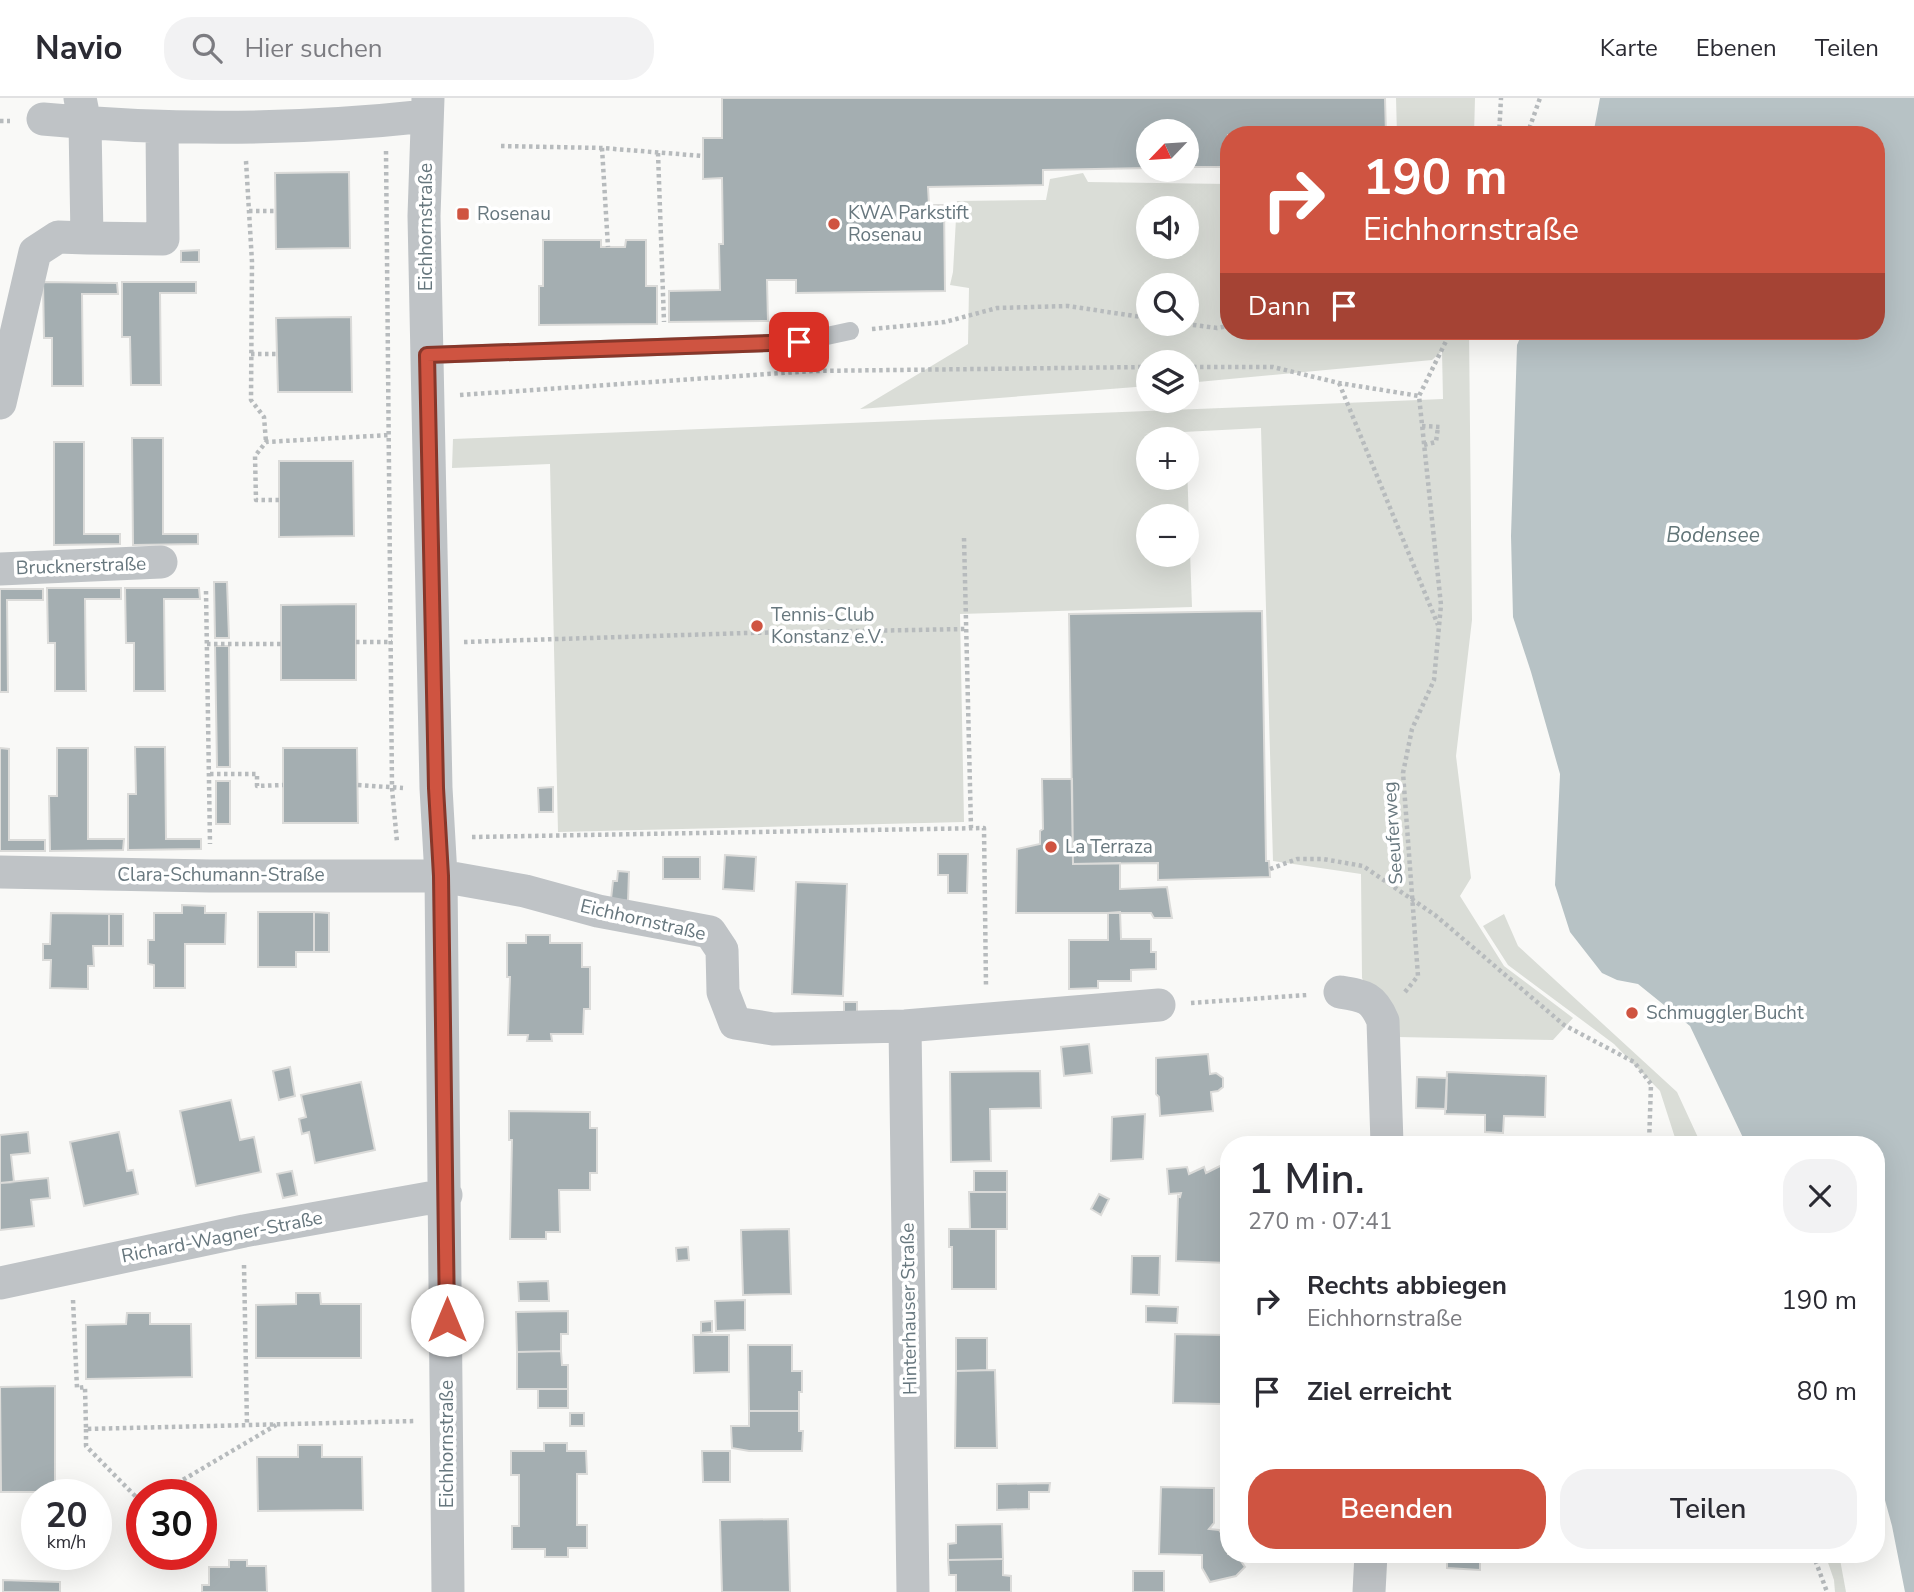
<!DOCTYPE html>
<html lang="de">
<meta charset="utf-8">
<style>
body{margin:0;font-family:"Nunito Sans",sans-serif;background:#f2f2f3;color:#2b2b33;height:100vh;display:flex;flex-direction:column;font-size:26px;white-space:nowrap}
*{box-sizing:border-box;margin:0}
p{font-size:23px;color:#7c7c81}
.icon{flex:none;width:38px;height:38px;fill:none;stroke:currentColor;stroke-width:2;stroke-linecap:round;stroke-linejoin:round}
.map{position:relative;flex:1;overflow:hidden}
.panel{position:absolute;left:1220px;top:1038px;width:665px;height:427px;display:flex;flex-direction:column;background:#fff;border-radius:28px;box-shadow:0 7px 28px #0002}
.panel>*{flex:none}
.top-card{position:absolute;left:1220px;top:28px;width:665px;height:214px;border-radius:28px;box-shadow:0 7px 28px #0002;background:#cf5441;color:#fff;overflow:hidden}
.needle{width:46px;rotate:245deg}
.controls{position:absolute;left:1136px;top:21px;display:grid;gap:14px}
.controls a{display:grid;place-items:center;width:63px;height:63px;border-radius:50%;background:#fff;box-shadow:0 7px 28px #0002;font-size:35px}
.speed{position:absolute;left:21px;top:1381px;display:flex;gap:14px;font-size:35px;font-weight:700;text-align:center}
.speed>*{display:grid;place-content:center;width:91px;height:91px;border-radius:50%;background:#fff;box-shadow:0 7px 28px #0002;line-height:1}
.speed small{font-size:18px;font-weight:400}
.speed .limit{border:10px solid #d22;background:#fff;color:#111}
.pin{position:absolute;display:grid;place-items:center;width:60px;height:60px;color:#fff;margin:-30px;border-radius:14px;box-shadow:0 4px 10px #0006}
.me{position:absolute;width:77px;margin:-38px;rotate:0deg;stroke-linejoin:round;filter:drop-shadow(0 0 5px #0008)}
.turn{display:flex;align-items:center;gap:24px;height:147px;padding:0 28px;font-size:32px}
.turn .icon{width:91px;height:91px;stroke-width:2.5}
.turn b{display:block;font-size:49px;line-height:60px}
.then{display:flex;align-items:center;height:66px;padding:0 28px;background:#0003;gap:14px;font-size:26px}
.round{display:grid;place-items:center;flex:none;width:74px;height:74px;border-radius:28px;background:#f2f2f3}
.summary{display:flex;align-items:center;justify-content:space-between;height:119px;padding:0 28px}
h1{font-size:42px;font-weight:600;line-height:52px}
.primary-button{display:flex;gap:14px;margin-top:auto;padding:14px 28px}
.primary-button a{flex:1;height:80px;border-radius:28px;background:#cf5441;color:#fff;font-size:28px;font-weight:600;line-height:80px;text-align:center}
.primary-button a+a{background:#f2f2f3;color:#2b2b33}
ul{padding:0;list-style:none}
li{display:flex;align-items:center;gap:21px;height:91px;padding:0 28px}
li div{flex:1}
li b{display:block;font-size:26px}
li em{font-style:normal}
header{display:flex;align-items:center;gap:42px;box-sizing:border-box;height:98px;padding:0 35px;background:#fff;border-bottom:2px solid #e1e1e2}
header strong{font-size:33px}
nav{display:flex;gap:38px;margin-inline-start:auto;font-size:24px}
.search{width:490px;height:63px;background:#f2f2f3;display:flex;align-items:center;gap:18px;box-sizing:border-box;padding:0 24px;border-radius:28px;color:#7c7c81;font-size:26px}
.map>svg:first-child{display:block}
</style>
<header>
<strong>Navio</strong>
<div class="search"><svg class="icon" aria-label="search" viewBox="0 0 24 24"><circle cx="10" cy="10" r="6"/><path d="M15 15l6 6"/></svg>Hier suchen</div>
<nav><a>Karte</a><a>Ebenen</a><a>Teilen</a></nav>
</header>
<div class="map">
<svg width="1914" height="1494" viewBox="0 0 1914 1494">
<rect width="100%" height="100%" fill="#f9f9f7"/>
<path fill="#daddd7" fill-rule="evenodd" d="M1396,0h79l-1,37h-77z
M1083,75l5,9 140,2v147h241l3,289 -16,136 15,122 -11,18 44,70 69,52 -20,22 -156,-3 -29,-45 -6,-14 -1,-104 -88,-13 -12,-433 -117,6h41v5h-37v39h38l1,-12 5,141 -232,7 4,208 -406,10 -8,-368 -98,4 1,-29 990,-40 -1,-48 -10,9 -245,23 -1,-21h-38v24l-288,23 108,-65 1,-56 -19,-3 3,-13 4,-71 89,-1 4,-21zM1148,110h38v39h-38zM1148,187h38v39h-38zM1148,418h38v39h-38z
M1504,816l14,32 159,146 24,52h-24l-17,-53 -46,-47 -106,-79 -25,-39z
M1825,1456h14l7,38h-11l-1,-12z"/>
<path fill="#b7c2c5" d="M1600,0h314v1494h-9l-13,-66 -16,-59v-323h-130l-56,-118 -52,-42 -21,-4 -15,-7 -32,-41 -15,-47 5,-111 -29,-102 -18,-55 -2,-81 6,-191 6,-14h353v-196h-283z"/>
<path fill="#a4aeb1" stroke="#dbdbd9" stroke-width="2" d="M722,0h663l1,37h-158v32h-42v-36h-38v37l-105,2v15l-115,2 1,18h15l1,86 -149,2v-13h-29l1,41 -99,1v-31l51,-1 -1,-46h4l-1,-66 -19,1v-41h19z
M349,74l1,76 -74,1 -1,-76z
M543,142h58v7h24l1,-7h20v46h11v38l-118,1v-39h4z
M199,152v12h-18v-11z
M43,184l74,1 1,11h-36l1,92h-31v-48h-8z
M122,184h74v11h-36l1,92h-30l-1,-48h-8z
M351,219l1,75h-74l-2,-74z
M132,340h31v96h35v10l-65,1z
M54,344h30v92h36v10l-66,1z
M279,363h74l1,75 -75,1z
M214,484h13l2,56h-14z
M47,490h74v11h-36l1,92h-31v-48h-7z
M125,490h74l1,11h-36l1,92h-31v-48h-8z
M0,491h43v11h-36l1,92h-8z
M356,506v76h-75v-75z
M1262,513l4,250h3l1,16 -112,3v-17l-85,1 -4,-250z
M215,548h14l1,121h-13z
M135,649h30l1,92h35v10l-73,1v-56h8z
M0,650l9,1v91h36v11h-45z
M57,650h31v91h36l-1,11 -73,1 -1,-55h8z
M283,650h74l1,75h-75z
M1042,681h30l1,85 47,-1v26l47,-2 5,31h-18l-3,-5h-135l1,-64 23,-5v-13l3,-2z
M216,683h14v43h-14z
M553,689v25h-14l-1,-24z
M938,756h30l-1,39h-19v-18h-10z
M938,756h30l-1,39h-19v-18h-10z
M725,757l31,2 -2,34 -31,-2z
M663,759h37v22h-37z
M618,773l11,1 -1,29 -17,-2 2,-18h4z
M796,784l51,2 -4,112 -51,-2z
M182,807l23,1v7h21l-1,31h-40v44h-31v-23l-6,-1v-24h6v-27h28z
M258,814h56v40h-18v15h-38z
M314,814l15,1v39h-15z
M1120,814l1,27h30v13h5v17l-25,1v11h-33v7l-29,1v-49h39v-27z
M51,815l72,1v32h-30l1,20h-6v23l-38,-1 1,-28h-8v-16h7z
M109,816h14v32h-14z
M526,837h24v8h32v24h8v42h-6l-1,25h-32l1,7h-25l1,-6h-20l2,-58h-3v-34h19z
M844,904h13v12l-13,-1z
M1089,946l3,29 -28,3 -3,-29z
M1208,956l2,20 6,-1 7,5v9l-5,4 -7,1 2,19 -53,5 -1,-19 -3,-3v-36z
M290,969l5,29 -16,4 -6,-29z
M1040,973l1,37 -51,1 1,52 -40,1 -1,-90z
M1447,974l99,4 -1,41 -41,-1 -1,17 -18,-1v-17l-40,-1z
M1417,979l30,1 -1,31 -30,-1z
M361,984l14,68 -60,13 -6,-31 -7,2 -3,-15 7,-2 -5,-22z
M231,1002l9,40 14,-3 7,35 -65,14 -16,-75z
M509,1013l81,1v16h7v45h-7v17h-31l1,42h-14v7h-36l2,-99h-3z
M1145,1016l-2,45 -32,2 1,-44z
M28,1034l2,21 -19,2 3,27 -14,1v-48z
M119,1034l8,39 6,-1 5,24 -54,12 -14,-64z
M1222,1067h6v25h-2l2,7v66l-52,-2 2,-65 2,1 1,-4 -12,1 -2,-25 20,-2 2,7 15,-7 2,6z
M292,1073l5,24 -14,3 -6,-24z
M974,1073h33v21h-33z
M48,1080l2,20 -19,2 3,26 -34,4v-47z
M969,1094h38v37h-37z
M1099,1096l10,5 -8,16 -10,-6z
M789,1131l2,65 -48,1 -2,-65z
M949,1131h47v60h-44v-42h-3z
M688,1149l1,13 -12,1 -1,-13z
M1132,1158h28l-1,39 -28,-1z
M548,1183l1,20h-30l-1,-19z
M296,1195h24l1,11h40v54h-105v-53l40,-1z
M745,1202v30l-29,1 -1,-30z
M1146,1208l32,1 -1,16 -31,-1z
M568,1213v23h-7v17l-44,1 -1,-40z
M127,1215h23v11h41l1,53 -106,2v-54l40,-1z
M712,1223v11l-11,1v-11z
M1175,1236l50,1 -1,22h4v26h-5v21l-50,-1z
M693,1237h36v37l-35,1z
M956,1240h31v32l-31,1z
M748,1247h44v26h10v21h-3v19h-50z
M561,1253l1,14h6v24h-51v-37z
M995,1272l2,78h-42l1,-77z
M55,1288v106h-54l-1,-105z
M538,1291h30v19h-30z
M749,1313h50v20h4l-1,20h-53l-17,-3 -1,-22h18z
M570,1315h14v13h-14z
M544,1345h23v8h19l1,23h-10v51h10v23h-19v9h-23v-8h-33v-23h7v-51h-8v-24h33z
M298,1347h24v12h40l1,53 -105,1 -1,-54h41z
M702,1353h28v31h-27z
M1050,1385l-1,9h-20v17l-32,1v-26z
M1161,1389l53,1v35l-5,6 10,1 9,13v11h8l9,13 -9,9 -26,6 -8,-14v-13l-43,-1z
M788,1421l2,73h-68l-2,-72z
M1002,1426l1,35 -55,1v-16l8,-1v-18z
M1447,1456h33v16l-33,-2z
M1492,1456h86v4z
M1003,1461v16l8,1v16h-55v-17h-7l-1,-15z
M229,1462h18v6h19l1,26h-65v-7h7v-18h20z
M1133,1473h31v21h-31z
M3,1482l57,2v10h-57z"/>
<g fill="none" stroke-linecap="round" stroke-linejoin="round">
<path stroke="#b7bbbd" stroke-width="4.5" stroke-dasharray="3.5 3.5" stroke-linecap="butt" d="M0,23h10
M1499,37l2,-37
M1527,37l13,-37
M501,48l101,2 101,8
M602,50l6,99
M386,53l6,637 5,54
M658,55l6,169
M246,63l6,101 -1,138 13,17 2,25
M249,113h26
M1186,226l31,4 11,-2
M872,231l73,-7 52,-14 71,-2 80,12
M251,256h26
M1186,269h87l66,16 80,13
M1339,285l99,242
M460,297l352,-24 336,-4
M1422,328l19,1
M1424,347l12,-3 2,-15
M279,402h-23l-1,-44 11,-14 124,-7
M964,440l7,290
M206,493l4,253
M356,544h36
M464,544l283,-9 220,-4
M207,546h74
M210,676h47v12l26,-1
M358,687l45,3
M472,739l512,-9 2,158
M1270,771l27,-10h26l40,7 72,49 129,110 70,37 17,22 -2,60
M1405,894l13,-16 -15,-203 9,-44 22,-49 7,-75 -22,-209 32,-65
M1191,905l117,-8
M244,1167l3,160
M73,1202l4,88 8,-1 1,42 329,-8
M86,1331v17l56,57
M159,1396l117,-69
M1813,1456l14,38"/>
<path stroke="#bfc3c6" stroke-width="18" d="M427,257l372,-13 51,-11"/>
<path stroke="#bfc3c6" stroke-width="33" d="M428,0l-4,118 12,572 5,88 7,716
M43,21c128,12 256,11 384,-3
M87,140l76,1 -1,-112
M0,305l35,-151 23,-15 29,1 -2,-115 -5,-25
M0,471l161,-7
M0,774l210,4h231l84,15 73,20 112,21 12,18 1,42 12,31 38,6 132,-3 254,-21
M1340,894c25,4 33,5 43,29l4,123
M905,928l8,566
M0,1185l244,-52 202,-36
M1369,1494l2,-38"/>
</g>
<g fill="none" stroke-linecap="round" stroke-linejoin="round">
<g stroke="#87372a" stroke-width="18">
<path id="route" d="M447,1222l-6,-444 -5,-88 -9,-433 372,-13"/>
</g>
<use href="#route" stroke="#cf5441" stroke-width="12"/>
</g>
<g fill="#cf5441" stroke="#fff" stroke-width="2.5">
<rect x="456" y="109" width="14" height="14" rx="3.5"/>
<circle cx="834" cy="126" r="7"/>
<circle cx="757" cy="528" r="7"/>
<circle cx="1051" cy="749" r="7"/>
<circle cx="1632" cy="915" r="7"/>
</g>
<g text-anchor="middle" dominant-baseline="central" stroke-width="7" stroke-linejoin="round" paint-order="stroke">
<g font-size="19" fill="#67777e" stroke="#fff" text-anchor="start">
<text x="848" y="115">KWA Parkstift<tspan x="848" dy="22">Rosenau</tspan></text>
<text x="477" y="116">Rosenau</text>
<text x="771" y="517">Tennis-Club<tspan x="771" dy="22">Konstanz e.V.</tspan></text>
<text x="1065" y="749">La Terraza</text>
<text x="1646" y="915">Schmuggler Bucht</text>
</g>
<g font-size="19" fill="#67777e" stroke="#fff">
<text transform="translate(426 129) rotate(-90)">Eichhornstraße</text>
<text transform="translate(81 468) rotate(-2)">Brucknerstraße</text>
<text transform="translate(1393 735) rotate(-94)">Seeuferweg</text>
<text x="221" y="777">Clara-Schumann-Straße</text>
<text transform="translate(643 822) rotate(13)">Eichhornstraße</text>
<text transform="translate(222 1139) rotate(-11)">Richard-Wagner-Straße</text>
<text transform="translate(909 1211) rotate(-91)">Hinterhauser Straße</text>
<text transform="translate(447 1346) rotate(-90)">Eichhornstraße</text>
</g>
<g font-size="21" font-style="italic" fill="#627578" stroke="#fff">
<text x="1713" y="437">Bodensee</text>
</g>
</g>
</svg>
<div class="controls">
<a><svg class="needle" viewBox="-14 -14 28 28"><path d="M0-13l5 13h-10z" fill="#e53935"/><path d="M0 13l5-13h-10z" fill="#7c7c81"/></svg></a>
<a><svg class="icon" aria-label="sound" viewBox="0 0 24 24"><path d="M4 9h4l5-4v14l-5-4H4zM17 9q2 3 0 6"/></svg></a>
<a><svg class="icon" aria-label="search" viewBox="0 0 24 24"><circle cx="10" cy="10" r="6"/><path d="M15 15l6 6"/></svg></a>
<a><svg class="icon" aria-label="layers" viewBox="0 0 24 24"><path d="M12 4l9 5-9 5-9-5zM3 14l9 5 9-5"/></svg></a>
<a>+</a>
<a>−</a>
</div>
<div class="speed"><div>20<small>km/h</small></div><div class="limit">30</div></div>
<div class="pin" style="left:799px;top:244px;background:#d93025"><svg class="icon" aria-label="arrive" viewBox="0 0 24 24"><path d="M6 21V4h12l-3 4 3 4H6"/></svg></div>
<svg class="me" style="left:447px;top:1222px" viewBox="-20 -20 40 40"><circle r="19" fill="#fff"/><path d="M0-13L10 11 0 6-10 11z" fill="#cf5441"/></svg>
<div class="top-card">
<div class="turn"><svg class="icon" aria-label="right" viewBox="0 0 24 24"><path d="M7 20v-9h11M14 6l5 5-5 5"/></svg><div><b>190 m</b>Eichhornstraße</div></div>
<div class="then">Dann<svg class="icon" aria-label="arrive" viewBox="0 0 24 24"><path d="M6 21V4h12l-3 4 3 4H6"/></svg></div>
</div>
<section class="panel">
<div class="summary"><div><h1>1 Min.</h1><p>270 m · 07:41</p></div><a class="round"><svg class="icon" aria-label="close" viewBox="0 0 24 24"><path d="M6 6l12 12M18 6L6 18"/></svg></a></div>
<ul>
<li><svg class="icon" aria-label="right" viewBox="0 0 24 24"><path d="M7 20v-9h11M14 6l5 5-5 5"/></svg><div><b>Rechts abbiegen</b><p>Eichhornstraße</p></div><em>190 m</em></li>
<li><svg class="icon" aria-label="arrive" viewBox="0 0 24 24"><path d="M6 21V4h12l-3 4 3 4H6"/></svg><div><b>Ziel erreicht</b></div><em>80 m</em></li>
</ul>
<div class="primary-button"><a>Beenden</a><a>Teilen</a></div>
</section>
</div>
